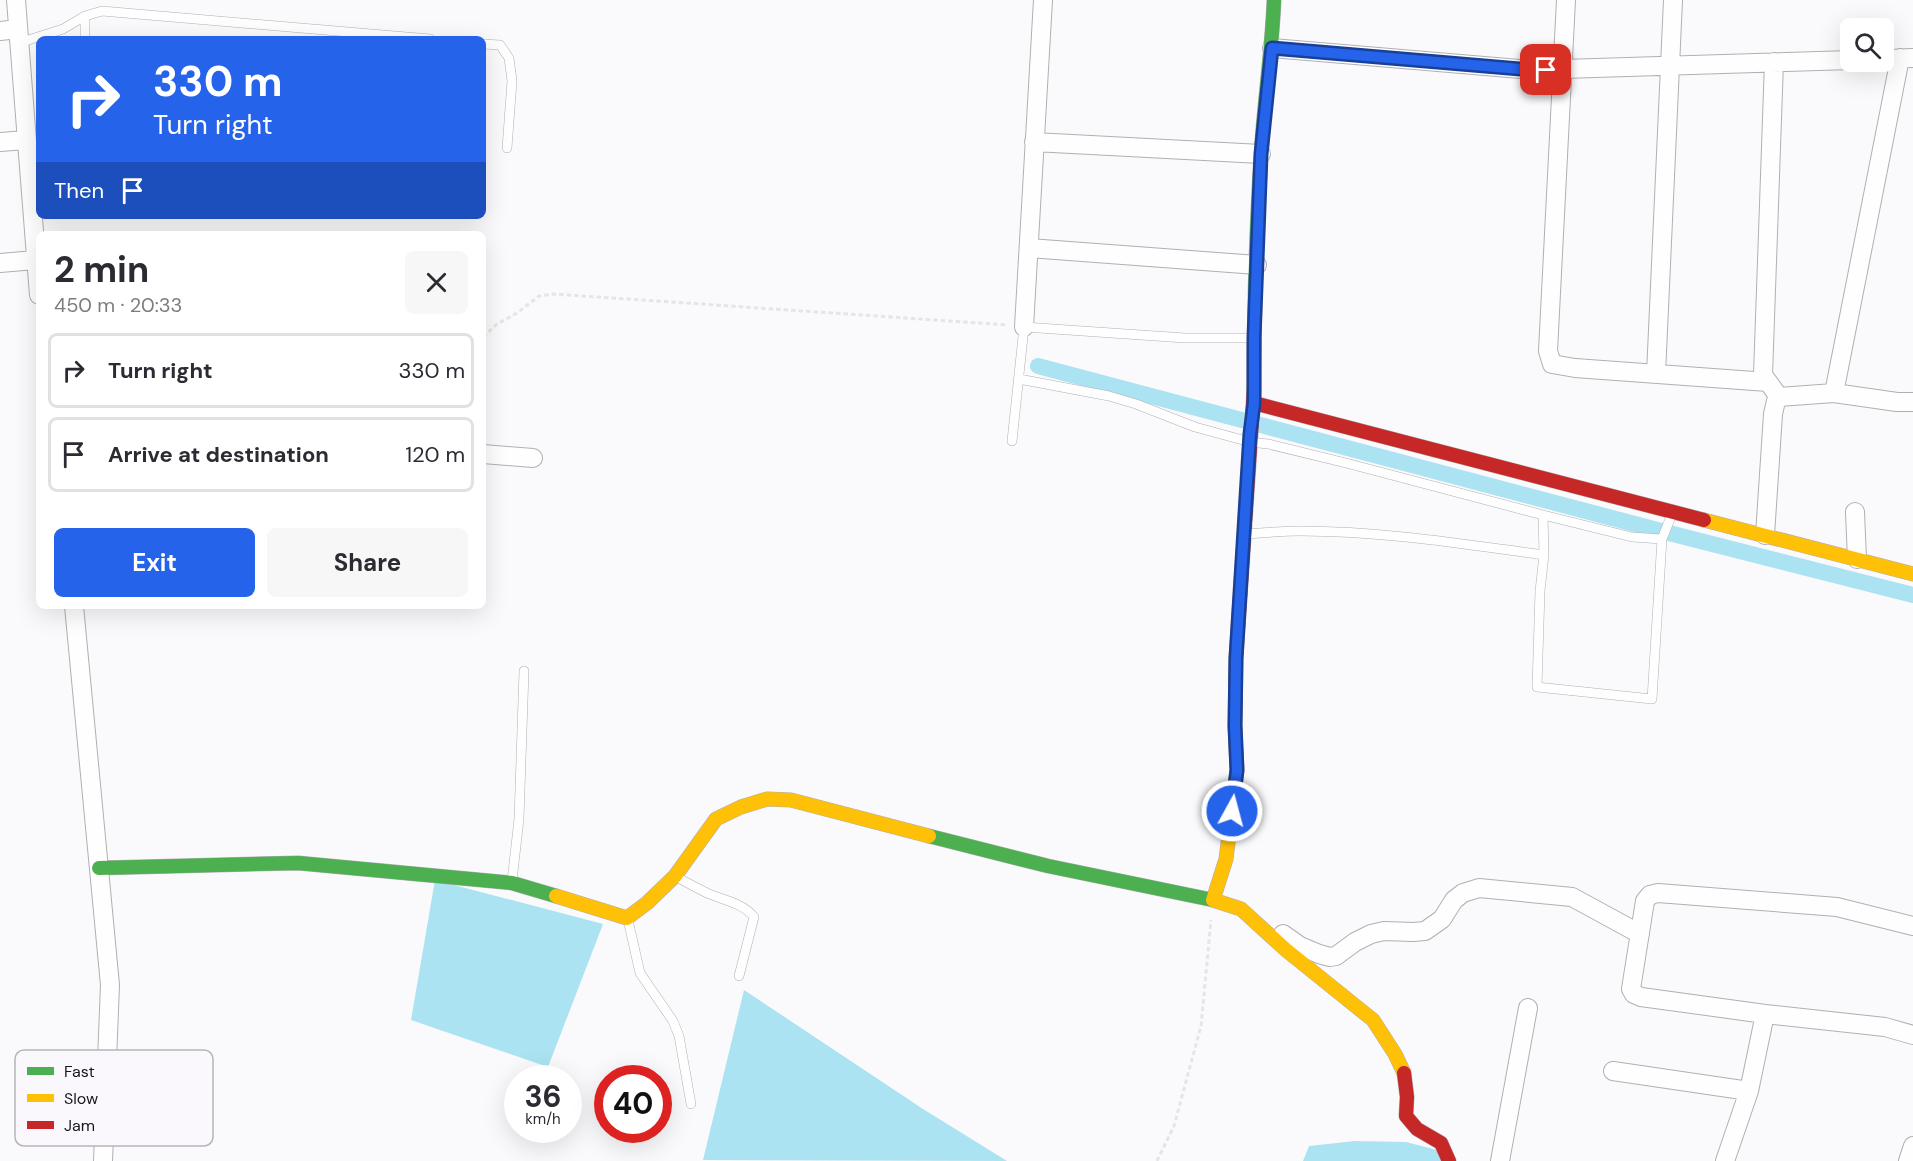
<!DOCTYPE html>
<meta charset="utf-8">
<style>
body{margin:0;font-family:"DM Sans",sans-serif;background:#f7f7f7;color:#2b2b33;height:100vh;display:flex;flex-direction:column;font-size:22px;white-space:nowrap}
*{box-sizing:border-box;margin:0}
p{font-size:20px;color:#7c7c81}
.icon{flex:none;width:33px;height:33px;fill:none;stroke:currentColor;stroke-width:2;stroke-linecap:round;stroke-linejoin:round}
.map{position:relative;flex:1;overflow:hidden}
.sheet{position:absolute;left:36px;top:231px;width:450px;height:378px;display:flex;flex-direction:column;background:#fff;border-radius:9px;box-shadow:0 6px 24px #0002}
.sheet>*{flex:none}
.guide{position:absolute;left:36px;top:36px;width:450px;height:183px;border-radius:9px;box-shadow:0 6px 24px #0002;background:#2563eb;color:#fff;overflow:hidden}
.fabs{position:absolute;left:1840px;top:18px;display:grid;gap:12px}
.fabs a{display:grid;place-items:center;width:54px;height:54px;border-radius:9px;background:#fff;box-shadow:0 6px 24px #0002;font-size:30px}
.speed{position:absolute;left:504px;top:1065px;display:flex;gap:12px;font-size:30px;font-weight:700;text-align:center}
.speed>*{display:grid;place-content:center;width:78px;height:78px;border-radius:50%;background:#fff;box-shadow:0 6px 24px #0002;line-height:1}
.speed small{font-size:15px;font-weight:400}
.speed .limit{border:9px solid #d22;background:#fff;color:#111}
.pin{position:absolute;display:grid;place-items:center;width:51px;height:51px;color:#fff;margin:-26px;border-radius:12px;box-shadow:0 3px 9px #0006}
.me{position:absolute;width:66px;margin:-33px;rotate:7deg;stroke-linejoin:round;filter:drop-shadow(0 0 4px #0008)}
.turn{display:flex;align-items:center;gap:21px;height:126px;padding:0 18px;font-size:27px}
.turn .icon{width:78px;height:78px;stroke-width:2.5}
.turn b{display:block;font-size:42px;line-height:51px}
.then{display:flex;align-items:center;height:57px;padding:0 18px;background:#0003;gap:12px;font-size:22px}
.round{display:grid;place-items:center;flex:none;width:63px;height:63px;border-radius:9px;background:#f7f7f7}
.summary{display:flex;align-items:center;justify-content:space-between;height:102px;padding:0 18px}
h1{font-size:36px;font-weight:700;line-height:45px}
.cta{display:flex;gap:12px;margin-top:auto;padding:12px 18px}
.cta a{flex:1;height:69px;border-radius:9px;background:#2563eb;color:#fff;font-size:24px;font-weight:700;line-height:69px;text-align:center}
.cta a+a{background:#f7f7f7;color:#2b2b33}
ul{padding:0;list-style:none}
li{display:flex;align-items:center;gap:18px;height:75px;margin:0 12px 9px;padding:0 6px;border:3px solid #e1e1e2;border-radius:9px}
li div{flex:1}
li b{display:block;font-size:22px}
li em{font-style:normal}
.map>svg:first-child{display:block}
</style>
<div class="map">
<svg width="1913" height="1161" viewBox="0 0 1913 1161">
<rect width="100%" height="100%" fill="#faf9fb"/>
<path fill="#abe3f3" d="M435,880l168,44 -55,143 -137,-47z
M744,990l179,119 84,52 -304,-1z
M1355,1141l51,1 39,10 -1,9h-141l6,-15z"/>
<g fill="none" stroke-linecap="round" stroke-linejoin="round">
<path stroke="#abe3f3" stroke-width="16" d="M1038,366l627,166 248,63"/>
<g stroke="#b1afb4" stroke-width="10">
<path id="lane" d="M85,39v-23
M19,43l44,-14 22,-13 17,-5 328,28
M483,44l17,1 9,13 3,23 -5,67
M1019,379l90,17 27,8 59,23 55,15 18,2 78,19 197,52 89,22 30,2 10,-25
M1012,441l12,-114 161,11h67
M1543,515l1,40 -4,36 -3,96 115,12 10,-160
M1245,534c18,-1 37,-3 55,-3 82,0 163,13 244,24
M677,877c10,6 20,11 30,16 16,7 36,10 47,24l-15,59
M512,881l7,-62 5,-148
M628,920l12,53 33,48 6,15 12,68"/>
</g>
<g stroke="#b1afb4" stroke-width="20">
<path id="street" d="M16,0l23,295
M1566,0l-18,351 4,13 23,4 193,14
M0,31l18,-2
M1272,48l259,22 320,-10
M1884,59l29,-1
M1774,62l-11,313 16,22
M0,142l26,-2
M1034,142l227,12
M1029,248l228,17
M0,263l35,-3
M1024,327l19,-327
M1656,374l17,-374
M1834,393l66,-335
M483,454l50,4
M1855,512l2,47
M1765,535l8,-121 3,-13 3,-4 55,-4 63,9h16
M74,606l36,379 -7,176
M1913,926l-76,-19 -179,-14 -8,2 -5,6 -14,88 3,5 7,3 124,17 120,13 28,8
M1283,934l17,12 19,8 11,3 6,-1 19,-14 16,-8 13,-3 29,1 12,-1 17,-12 12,-19 9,-7 16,-5 93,9 68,37
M1613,1071l136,20
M1500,1161l28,-153
M1725,1161l24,-70 16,-77
M1908,1161l5,-15"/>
</g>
<g stroke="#b1afb4" stroke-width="15">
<path id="fast" d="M1254,389c0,-78 2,-156 7,-234 3,-52 11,-103 13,-155
M929,836l119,30 165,34
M99,868l199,-5 214,20 44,13"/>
</g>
<g stroke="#b1afb4" stroke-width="15">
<path id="slow" d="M1704,520l209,54
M1232,811l-6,48 -13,41 28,9 45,41 87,70 22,34 9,19
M556,896l71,22 20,-15 28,-27 41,-57 25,-12 26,-8 24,1 138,36"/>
</g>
<g stroke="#b1afb4" stroke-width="15">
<path id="jam" d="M1254,403l450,117
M1232,811l5,-41 -2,-44 1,-68 18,-269
M1404,1073l3,24 -1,19 11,13 24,14 8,18"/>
</g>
<path stroke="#e6e5e6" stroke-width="3" stroke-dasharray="4.5 3" stroke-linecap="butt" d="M483,337l14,-13 20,-11 22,-17 15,-2 454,31
M1157,1161l17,-35 27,-100 10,-106"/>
<use href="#lane" stroke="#fefefe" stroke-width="9"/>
<use href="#street" stroke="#fefefe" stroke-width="18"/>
<use href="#fast" stroke="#4caf50" stroke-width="14"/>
<use href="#slow" stroke="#ffc107" stroke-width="14"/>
<use href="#jam" stroke="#c62828" stroke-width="14"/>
</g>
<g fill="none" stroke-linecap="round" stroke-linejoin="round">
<g stroke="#184099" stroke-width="15">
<path id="route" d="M1232,811l5,-41 -2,-44 1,-68 14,-224 4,-31v-65l7,-184 11,-106 259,22h15"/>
</g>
<use href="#route" stroke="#2563eb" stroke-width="10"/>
</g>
<rect x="15" y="1050" width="198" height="96" rx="9" fill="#faf8fc" stroke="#b6b4b9" stroke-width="1.5"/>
<rect x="27" y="1067" width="27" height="8" fill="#4caf50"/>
<rect x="27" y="1094" width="27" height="8" fill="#ffc107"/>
<rect x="27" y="1121" width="27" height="8" fill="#c62828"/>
<g font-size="16" fill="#18151c">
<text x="64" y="1077">Fast</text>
<text x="64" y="1104">Slow</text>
<text x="64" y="1131">Jam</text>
</g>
</svg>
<div class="fabs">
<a><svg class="icon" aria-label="search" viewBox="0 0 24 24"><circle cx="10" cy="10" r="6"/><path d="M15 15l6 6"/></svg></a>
</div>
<div class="speed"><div>36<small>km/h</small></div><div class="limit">40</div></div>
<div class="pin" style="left:1546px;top:70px;background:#d93025"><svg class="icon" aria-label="arrive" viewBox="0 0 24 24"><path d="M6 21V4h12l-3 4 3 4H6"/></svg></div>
<svg class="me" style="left:1232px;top:811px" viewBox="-20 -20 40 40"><circle r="17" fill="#2563eb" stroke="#fff" stroke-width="3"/><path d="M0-11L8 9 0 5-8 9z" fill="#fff"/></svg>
<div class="guide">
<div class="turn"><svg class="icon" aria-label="right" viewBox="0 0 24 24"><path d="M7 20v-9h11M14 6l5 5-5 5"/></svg><div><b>330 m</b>Turn right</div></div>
<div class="then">Then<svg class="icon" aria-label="arrive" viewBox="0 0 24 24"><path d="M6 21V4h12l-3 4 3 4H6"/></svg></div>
</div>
<section class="sheet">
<div class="summary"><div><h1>2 min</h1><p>450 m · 20:33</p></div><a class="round"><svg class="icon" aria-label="close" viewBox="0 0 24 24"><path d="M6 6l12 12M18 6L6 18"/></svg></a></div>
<ul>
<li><svg class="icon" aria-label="right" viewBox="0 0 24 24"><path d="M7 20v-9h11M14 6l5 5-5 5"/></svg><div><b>Turn right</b></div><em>330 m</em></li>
<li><svg class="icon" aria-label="arrive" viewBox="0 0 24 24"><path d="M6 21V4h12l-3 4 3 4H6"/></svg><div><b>Arrive at destination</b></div><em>120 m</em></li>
</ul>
<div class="cta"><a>Exit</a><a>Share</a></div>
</section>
</div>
